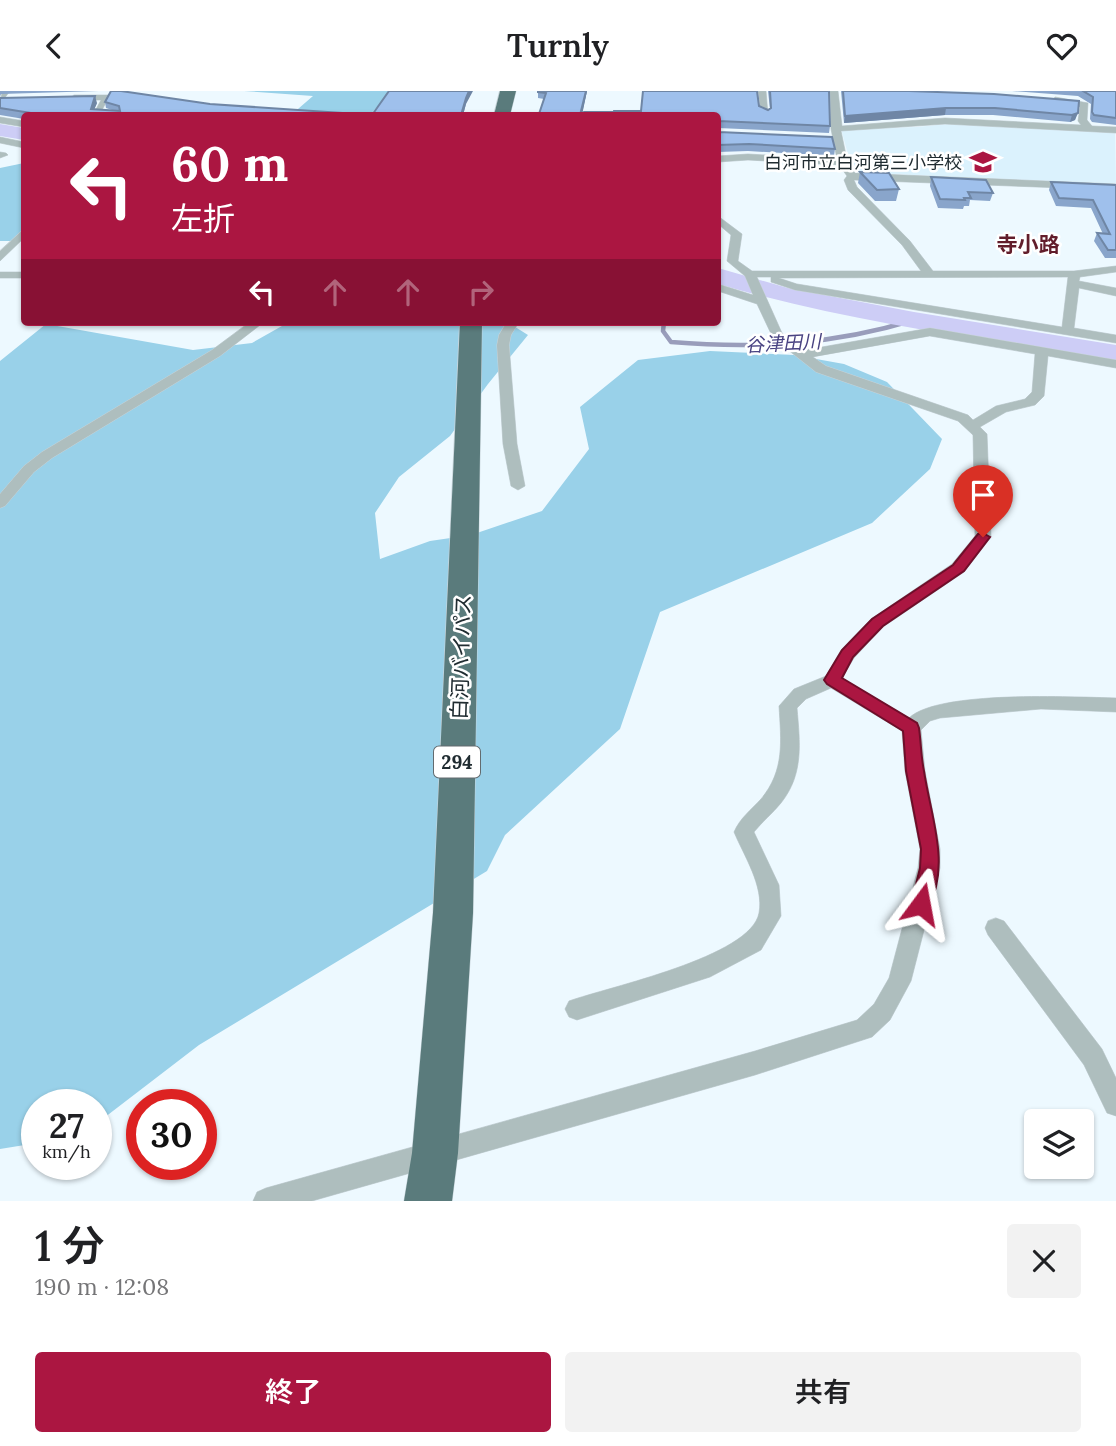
<!DOCTYPE html>
<html lang="ja">
<meta charset="utf-8">
<style>
body{margin:0;font-family:Lora,"Noto Sans JP",serif;background:#f2f2f2;color:#202124;height:100vh;display:flex;flex-direction:column;font-size:26px;white-space:nowrap}
*{box-sizing:border-box;margin:0}
p{font-size:23px;color:#757577}
.icon{flex:none;width:38px;height:38px;fill:none;stroke:currentColor;stroke-width:2;stroke-linecap:round;stroke-linejoin:round}
.map{position:relative;height:1110px;overflow:hidden}
.details{display:flex;flex-direction:column;background:#fff;flex:1}
.details>*{flex:none}
.banner{position:absolute;left:21px;top:21px;width:700px;height:214px;border-radius:7px;box-shadow:0 2px 5px #0004;background:#ab1641;color:#fff;overflow:hidden}
.tools{position:absolute;left:1024px;top:1018px;display:grid;gap:14px}
.tools a{display:grid;place-items:center;width:70px;height:70px;border-radius:7px;background:#fff;box-shadow:0 2px 5px #0004;font-size:35px}
.speed{position:absolute;left:21px;top:998px;display:flex;gap:14px;font-size:35px;font-weight:700;text-align:center}
.speed>*{display:grid;place-content:center;width:91px;height:91px;border-radius:50%;background:#fff;box-shadow:0 2px 5px #0004;line-height:1}
.speed small{font-size:18px;font-weight:400}
.speed .limit{border:10px solid #d22;background:#fff;color:#111}
.pin{position:absolute;display:grid;place-items:center;width:60px;height:60px;color:#fff;margin:-72px -30px;border-radius:50% 50% 50% 0;rotate:-45deg;box-shadow:0 0 7px #0007}
.pin .icon{rotate:45deg}
.me{position:absolute;width:77px;margin:-38px;rotate:13deg;stroke-linejoin:round;filter:drop-shadow(0 0 5px #0008)}
.turn{display:flex;align-items:center;gap:24px;height:147px;padding:0 35px;font-size:32px}
.turn .icon{width:91px;height:91px;stroke-width:2.5}
.turn b{display:block;font-size:49px;line-height:60px}
.lanes{display:flex;align-items:center;height:66px;padding:0 35px;background:#0003;justify-content:center;gap:35px;direction:ltr}
.lanes .off{opacity:.35}
.round{display:grid;place-items:center;flex:none;width:74px;height:74px;border-radius:7px;background:#f2f2f2}
.head{display:flex;align-items:center;justify-content:space-between;height:119px;padding:0 35px}
h1{font-size:42px;font-weight:600;line-height:52px}
.cta{display:flex;gap:14px;margin-top:auto;padding:14px 35px}
.cta a{flex:1;height:80px;border-radius:7px;background:#ab1641;color:#fff;font-size:28px;font-weight:600;line-height:80px;text-align:center}
.cta a+a{background:#f2f2f2;color:#202124}
header{display:flex;justify-content:space-between;align-items:center;height:91px;padding:0 35px;background:#fff;font-size:32px;font-weight:600}
.map>svg:first-child{display:block}
</style>
<header><svg class="icon" aria-label="back" viewBox="0 0 24 24"><path d="M15 5l-7 7 7 7"/></svg>Turnly<svg class="icon" aria-label="heart" viewBox="0 0 24 24"><path d="M12 20l-8-8c-3-5 5-10 8-4 3-6 11-1 8 4z"/></svg></header>
<div class="map">
<svg width="1116" height="1110" viewBox="0 0 1116 1110">
<rect width="100%" height="100%" fill="#edf9ff"/>
<path fill="#dbf2fd" d="M947,33l168,6 1,55 -263,-13 -12,-43 76,-2z"/>
<path fill="#99d1e9" d="M244,0h166l-23,16h-10l-7,8h-79l22,-19z
M24,72v78h-24v-73z
M289,231h218l21,13 -40,49 -38,52 -51,41 -24,36 5,46 50,-18 41,-6 71,-24 47,-62 -9,-42 58,-47 72,-9 84,4 50,9 43,18 55,57 -12,30 -58,54 -212,89 -40,117 -115,106 -18,36 -288,174 -103,79v-20h-59v39l-37,6v-788l46,-37 147,26 59,-7z"/>
<g fill="none" stroke-linecap="round" stroke-linejoin="round">
<path stroke="#999dbb" stroke-width="4.5" d="M664,231l-1,9 8,11c84,7 162,3 243,-22"/>
<path fill="#cdcdf6" fill-rule="evenodd" d="M0,33l24,4v12l-24,-4z
M718,177l70,20 126,24 202,33v16c-133,-22 -269,-39 -398,-77z"/>
<g stroke="#c8d4da" stroke-width="1">
<path id="street" d="M2,0h8l-10,13z
M758,0h8l2,24 -7,-2z
M830,0h8l4,35 103,-8 136,7 -3,-4 2,-14 -28,-5 3,-5 33,6 -1,17 5,6 24,1v6l-171,-9 -104,7 6,29 8,13 261,11v6l-262,-10 3,7 53,54 23,30h141l42,-5v6l-36,5 -1,4 37,7v8l-37,-8 -5,40 42,7v8l-321,-53 -24,-8v-5h-14l25,56 23,17 125,-22 186,32v8l-68,-12 -4,40 -9,9 -29,7 -26,15 7,7 4,103 -27,35 -81,55 -29,31 -12,20 67,40c29,-28 165,-21 207,-20v14l-75,-3 -101,9 -10,3 -9,9 4,41 15,78v19l-29,113 -21,39 -18,17 -117,38 -443,126h-59l4,-9 9,-4 489,-137 102,-31 17,-16 15,-26 29,-110 2,-19 -15,-78 -3,-40 -71,-43 -25,11 -9,9c3,35 7,66 -16,95 -9,11 -19,19 -27,29l25,53 2,31 -20,34 -51,27 -133,43 -8,-3 -4,-8 4,-8c39,-14 182,-44 190,-88 5,-27 -15,-57 -25,-81 6,-14 17,-22 27,-33 24,-29 20,-58 18,-93l15,-17 32,-13 15,-26 30,-31 81,-55 23,-28 -2,-101 -15,-14 -142,-49 -43,-34 -16,-34 -39,-13v-7l35,11 -8,-19 -18,-15 4,-26 -13,-11v-8l24,18 -4,27 14,10h169l-19,-26 -54,-55 -4,-10 3,-4 -8,-11 -91,-5 -30,2v-6l30,-2 89,5 -6,-30zM779,187l289,-1 -6,50 -265,-43zM930,245l105,18 -3,38 -7,7 -29,7 -23,14 -5,-5 -142,-49 -13,-9z
M74,4h36l-8,15 18,5 -26,-2 7,-13h-30z
M0,26l24,4v6l-24,-4z
M0,46l24,5v6l-24,-5z
M0,61l6,1 2,2 -8,3z
M24,138v9l-24,23v-10z
M0,181h24v6h-24z
M250,231h14l-44,34 -168,102 -18,14 -29,34 -5,2v-14l24,-28 18,-14 170,-102z
M507,231h12l-8,13 -2,10 8,99 8,42 -7,4 -7,-4 -8,-42 -6,-99 2,-10z
M996,827l8,3 98,128 14,29v38l-9,-3 -23,-48 -96,-130 -3,-7 3,-7z"/>
</g>
<g stroke="#c8d4da" stroke-width="1">
<path id="highway" d="M500,0h16l-6,24h-16z
M460,231h22l-9,591 -15,240 -6,48h-48l8,-48 21,-240z"/>
</g>
<use href="#street" fill="#aebebe" fill-rule="evenodd"/>
<use href="#highway" fill="#5a7b7c" fill-rule="evenodd"/>
</g>
<path fill="#89a5cb" d="M0,0h99l-98,3 -1,2z
M587,0l-5,23 30,-2v3h-73l5,-16 -6,-1v-6z
M768,0h61l1,35 -1,7 -111,-5v2v-15l41,-9 9,4 2,-1z
M841,0h68l170,10 -4,19 -5,2 -77,-7h-48l-101,8z
M1012,0h104v34l-24,-3 -2,-3 1,-15 -13,-8z
M0,7l97,5 -3,6 18,1 -6,-2 -1,-6 105,2 162,11 94,-11 -3,11h-439v4l-24,-4z
M718,40l1,1 116,17 -1,7 -86,-5 -30,1z
M860,81l39,17 -3,12h-21l-17,-18z
M931,86l62,16 -3,8 -20,-1 -1,6h-5l-1,3 -25,-1 -8,-22z
M1051,91l65,3v73h-11l-11,-17 3,-8 6,1 -12,-26 -35,-2 -7,-16z"/>
<path fill="#6f86a5" d="M469,0h4l-7,13 -3,11h-2l5,-17z
M586,0h1l-5,24h-2z
M95,5l2,7 -5,12 -1,-6z
M946,17l-1,7 -101,8 1,-7z
M1078,22l-3,7 -5,2 2,-7z"/>
<path fill="#9fc0ec" stroke="#6f86a5" stroke-width="2" d="M111,0h10l89,13 162,11 17,-24h80l-3,7 -5,17h-418l-43,-7v-10l95,-2 -4,13 29,2 -1,-5 -14,-4z
M538,0h48l-6,24 4,-3h28l-3,3h-29l-41,-1 7,-21 -8,-1z
M643,0h114l2,15 9,4 3,-2 -1,-17h59l1,35 -111,-5 -1,4v-10h-105l1,-4h27z
M843,0h66l85,3 85,7 -1,12 -6,2 -77,-7h-49l-101,8z
M1083,0h33v27l-22,-3 -2,-3 1,-15z
M718,40l1,1 113,5 3,12 -86,-5 -31,1z
M860,81l29,1 10,16 -22,1z
M931,86l55,3 7,13 -25,-1 3,6h-7l1,2 -25,-1z
M1051,91l65,3v65h-8l-11,-17 13,1 -17,-34 -34,-2z"/>
<path fill="#ab1641" stroke="#6f0e2a" stroke-width="2" d="M983,442l7,4 -26,34 -81,55 -30,31 -11,21 75,45 2,5c2,14 2,29 5,43 7,47 27,93 4,138l-7,3 -7,-3 -3,-5 9,-36 1,-19 -15,-78 -3,-40 -76,-47 -3,-4 18,-30 30,-31 81,-54 25,-31z"/>
<defs>
<g id="school-bare" transform="scale(2.1)"><path d="M0-5L7-2L0 1L-7-2ZM-4 1L0 2.5L4 1V4Q0 6-4 4Z" fill="#ab1641" stroke="#fff" stroke-width="2.5" paint-order="stroke"/></g>
</defs>
<g fill-rule="evenodd">
<use href="#school-bare" x="983" y="71"/>
</g>
<g text-anchor="middle" dominant-baseline="central" stroke-width="5" stroke-linejoin="round" paint-order="stroke">
<g font-size="18" fill="#202c31" stroke="#fff" text-anchor="end">
<text x="962" y="71">白河市立白河第三小学校</text>
</g>
<g font-size="19" font-style="italic" fill="#494382" stroke="#fff">
<text transform="translate(783 252) rotate(-3)">谷津田川</text>
</g>
<rect fill="#fff" stroke="#636b6f" stroke-width="2" x="434" y="655.5" width="46" height="31" rx="5"/>
<g font-size="19" font-weight="bold" fill="#202c31">
<text x="457" y="671">294</text>
</g>
<g font-size="21" font-weight="bold" fill="#621d2b" stroke="#fff">
<text x="1028" y="153">寺小路</text>
</g>
<g font-size="21" fill="#202c31" stroke="#fff">
<text transform="translate(461 566) rotate(-88)">白河バイパス</text>
</g>
</g>
</svg>
<div class="tools">
<a><svg class="icon" aria-label="layers" viewBox="0 0 24 24"><path d="M12 4l9 5-9 5-9-5zM3 14l9 5 9-5"/></svg></a>
</div>
<div class="speed"><div>27<small>km/h</small></div><div class="limit">30</div></div>
<div class="pin" style="left:983px;top:446px;background:#d93025"><svg class="icon" aria-label="arrive" viewBox="0 0 24 24"><path d="M6 21V4h12l-3 4 3 4H6"/></svg></div>
<svg class="me" style="left:921px;top:813px" viewBox="-20 -20 40 40"><path d="M0-17L14 15 0 8-14 15z" fill="#ab1641" stroke="#fff" stroke-width="4"/></svg>
<div class="banner">
<div class="turn"><svg class="icon" aria-label="left" viewBox="0 0 24 24"><path d="M17 20v-9H6M10 6l-5 5 5 5"/></svg><div><b>60 m</b>左折</div></div>
<div class="lanes"><svg class="icon" aria-label="left" viewBox="0 0 24 24"><path d="M17 20v-9H6M10 6l-5 5 5 5"/></svg><svg class="icon off" aria-label="ahead" viewBox="0 0 24 24"><path d="M12 20V5M6 11l6-6 6 6"/></svg><svg class="icon off" aria-label="ahead" viewBox="0 0 24 24"><path d="M12 20V5M6 11l6-6 6 6"/></svg><svg class="icon off" aria-label="right" viewBox="0 0 24 24"><path d="M7 20v-9h11M14 6l5 5-5 5"/></svg></div>
</div>
</div>
<section class="details">
<div class="head"><div><h1>1 分</h1><p>190 m · 12:08</p></div><a class="round"><svg class="icon" aria-label="close" viewBox="0 0 24 24"><path d="M6 6l12 12M18 6L6 18"/></svg></a></div>
<div class="cta"><a>終了</a><a>共有</a></div>
</section>
